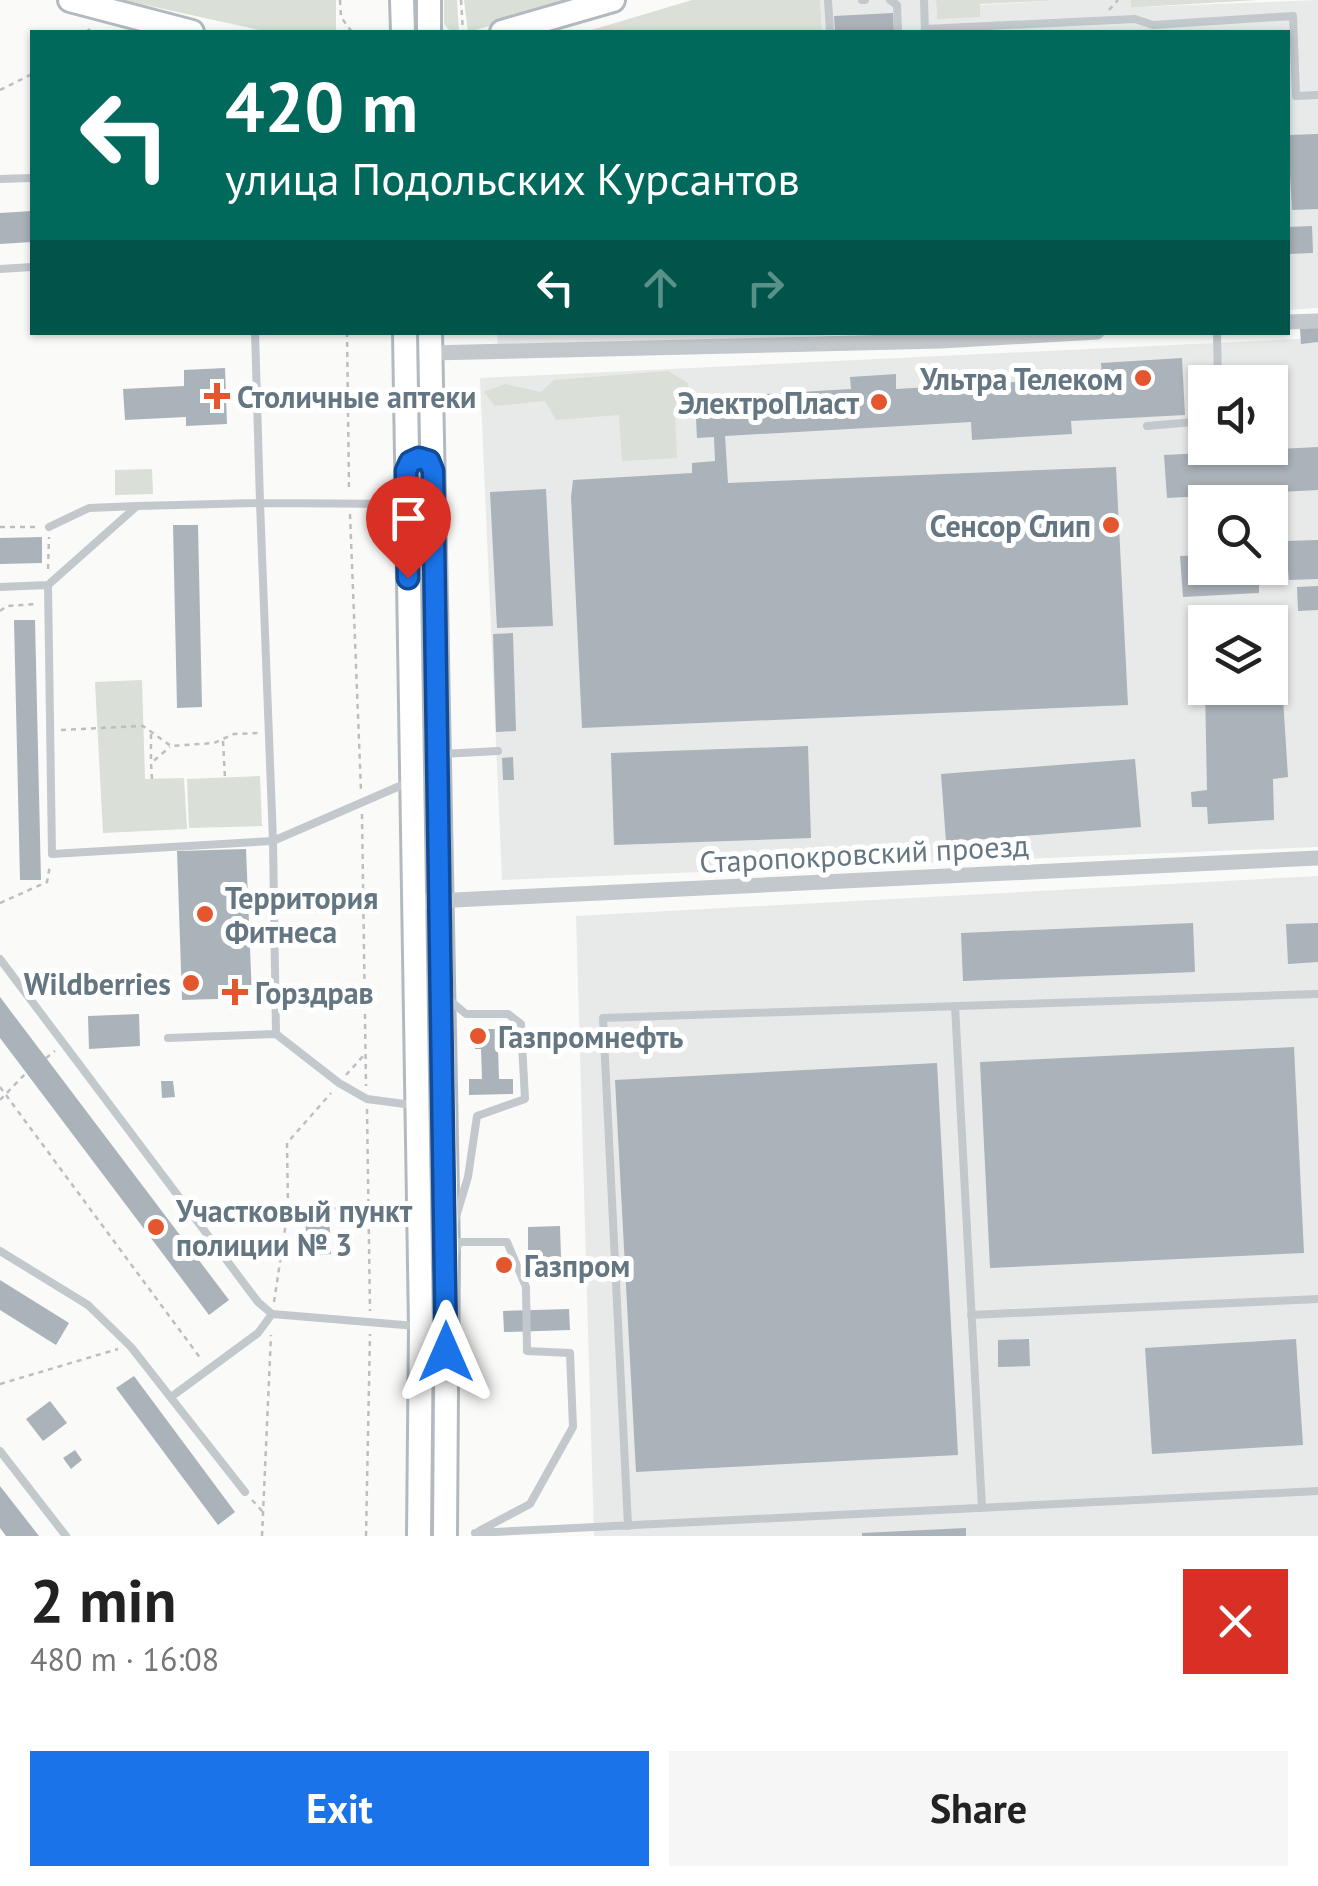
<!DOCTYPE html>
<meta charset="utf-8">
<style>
body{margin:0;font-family:"PT Sans",sans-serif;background:#f6f6f6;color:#222;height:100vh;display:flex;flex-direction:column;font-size:38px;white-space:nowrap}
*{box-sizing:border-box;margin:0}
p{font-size:32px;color:#767676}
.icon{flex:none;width:55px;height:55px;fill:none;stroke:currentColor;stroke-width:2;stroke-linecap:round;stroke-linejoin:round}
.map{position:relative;height:1536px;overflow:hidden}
.sheet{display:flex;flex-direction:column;background:#fff;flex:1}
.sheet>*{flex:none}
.guide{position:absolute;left:30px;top:30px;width:1260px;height:305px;border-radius:0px;box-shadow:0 2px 8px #0004;background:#00695c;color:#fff;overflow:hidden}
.controls{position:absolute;left:1188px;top:365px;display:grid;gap:20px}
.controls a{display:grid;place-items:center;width:100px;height:100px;border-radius:0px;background:#fff;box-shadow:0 2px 8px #0004;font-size:50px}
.pin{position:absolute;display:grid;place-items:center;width:85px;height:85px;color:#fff;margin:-102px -42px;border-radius:50% 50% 50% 0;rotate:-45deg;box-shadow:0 0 10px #0007}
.pin .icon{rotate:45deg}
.me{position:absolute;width:110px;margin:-55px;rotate:0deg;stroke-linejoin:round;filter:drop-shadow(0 0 8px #0008)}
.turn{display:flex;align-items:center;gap:35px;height:210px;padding:0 30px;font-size:45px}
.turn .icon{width:130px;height:130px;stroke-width:2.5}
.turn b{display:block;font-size:70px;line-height:85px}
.lanes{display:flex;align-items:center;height:95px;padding:0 30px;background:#0003;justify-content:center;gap:50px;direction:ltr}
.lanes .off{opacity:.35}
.round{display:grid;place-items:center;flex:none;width:105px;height:105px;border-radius:0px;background:#f6f6f6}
.headline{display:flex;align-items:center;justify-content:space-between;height:170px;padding:0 30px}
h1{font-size:60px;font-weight:800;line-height:75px}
.action{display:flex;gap:20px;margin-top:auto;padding:20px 30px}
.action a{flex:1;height:115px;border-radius:0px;background:#1a73e8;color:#fff;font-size:40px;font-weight:800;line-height:115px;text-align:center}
.action a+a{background:#f6f6f6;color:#222}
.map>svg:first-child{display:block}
</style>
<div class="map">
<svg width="1318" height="1536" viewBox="0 0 1318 1536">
<rect width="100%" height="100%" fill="#fafaf8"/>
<path fill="#e8e9e9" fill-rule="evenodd" d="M820,0h116l1,19 42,-14 83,-5h69v7h9l178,-7v308l-30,2v-278h-466z
M497,332l374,1 -373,20z
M1318,338v509l-816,33 -22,-502zM1205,382h65v66h-65zM1205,502h65v66h-65zM1205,622h65v66h-65z
M1318,876v660h-724l-18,-620z"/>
<path fill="#dadfd7" d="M123,0h213v32h-68z
M444,0h13l2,32h-8l-7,-8z
M464,0h117l-113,32z
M692,0h128l2,32h-237z
M936,0h126l-82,4v13l-43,2z
M1131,0h128l-119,7h-9z
M668,371l20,12 1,25 -14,7 2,43 -55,3 -3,-46 -63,5 -11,-19 -50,5 -11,-14 21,-8 36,8 13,-12z
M152,469l1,25 -38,1v-25z
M142,680l3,99 39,-1 3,51 -84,4 -8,-151z
M260,776l2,50 -73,2 -2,-49z"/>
<path fill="#aab3b9" d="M893,13l1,19h-59l-1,-16z
M1318,134v75l-26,1 -4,-75z
M32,211v31l-32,2v-31z
M1312,226l1,27 -25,1v-27z
M1318,327v15l-17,2 -1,-15z
M1182,358l3,57 -114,6 1,13 -100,6 -1,-18 -246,14 3,47 388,-16 12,238 -546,23 -11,-231 2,-17 119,-7v-10l23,-2 -1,-24 -17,1 -2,-40 156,-9 -1,-12 46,-3v15l154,-9v12l53,-3 -2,-26z
M225,368l2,56 -41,2v-9l-61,3 -2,-31 61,-3v-16z
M1318,447v43l-151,8 -3,-43z
M546,489l7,137 -56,2 -7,-136z
M173,525h25l4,182 -25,1z
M42,537v26l-42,1v-26z
M1318,540v39l-29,1 -4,-39z
M1205,555v13h54v25l-76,4 -3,-41z
M1318,586v24l-20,1 -1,-24z
M14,620h21l6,260h-21z
M513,633l3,98 -20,1 -3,-98z
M1205,688h64v11l14,-1 5,79 -15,2 1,41 -66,4 -1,-17h-15l-1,-15 16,-2z
M808,746l3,92 -197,7 -3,-92z
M513,757l1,23h-11l-1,-22z
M1135,759l6,68 -195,15 -5,-68z
M246,849l6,149 -70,2 -5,-149z
M1193,923l2,49 -232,9 -2,-48z
M1318,923v39l-30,2 -2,-40z
M0,997l229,303 -20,15 -209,-277z
M139,1014l1,32 -51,3 -1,-33z
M474,1029h34v20h-10l1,30h14v15l-44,1v-16h13l-1,-30h-6z
M1294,1047l10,206 -314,15 -10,-206z
M937,1063l21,392 -322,17 -21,-392z
M161,1081h12l2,16 -13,1z
M329,1213l2,41 -24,2 -2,-42z
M560,1226l1,32 -33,1v-32z
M0,1280l69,43 -13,22 -56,-35z
M569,1309l1,21 -66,2 -1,-21z
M1029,1339l1,27 -32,1v-27z
M1296,1339l7,106 -151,9 -7,-106z
M134,1376l101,136 -17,13 -102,-137z
M50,1401l17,22 -24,18 -17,-22z
M75,1450l7,10 -11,9 -8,-11z
M0,1486l39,50h-33l-6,-8z
M966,1528v8h-104v-3z"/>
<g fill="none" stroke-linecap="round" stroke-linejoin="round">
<g stroke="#b3babf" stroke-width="28">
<path id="secondary" d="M70,0l122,32
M402,0l1,32
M429,0v32
M502,32l111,-32
M405,332l16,995 -2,209
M430,332l17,917 -2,287"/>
</g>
<path stroke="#bbbfc2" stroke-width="2.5" stroke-dasharray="5 5" stroke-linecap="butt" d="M340,0l1,17 11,15
M461,0l2,32
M1109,10l9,-10
M86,32l7,-5
M0,90l32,-16
M347,332l2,159
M350,514l11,277
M0,527h40
M48,569l1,-32
M0,611l7,-5 30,-2
M61,730l82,-4 28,20 43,-3 20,-9 25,-1
M151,734v27
M223,741l2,37
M152,779l-1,-16 19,-16
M362,814l4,272
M0,903l47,-21 3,-17
M46,1058l9,-7
M346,1075l18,-20
M0,1087l201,272
M0,1100l26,-27
M367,1109l3,202
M288,1208l-1,-65 44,-50
M274,1302l14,-93 78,-1
M0,1384l118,-35
M252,1500l11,12
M262,1536l9,-201
M366,1536l4,-202"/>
<path stroke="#c3c8cc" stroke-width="8" d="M828,0l2,32
M862,0h3
M890,0l7,5 1,27
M924,0l1,32
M925,29l210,-10 18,6 140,-9 3,80 22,-1
M0,179l32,-1
M0,269l32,-2
M255,332l5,171 145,1
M1217,332l1,50
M1147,426l58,-5
M260,503l13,338 -221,13 -4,-269 89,-79z
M49,527l40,-19 48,-2
M0,587l48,-2
M442,754l56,-3
M0,959l258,343 14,12 144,12
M447,998l19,16h42l13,10 4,75 -48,17 -9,61 -13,43
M955,1006l27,502
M276,1034l-3,-193 136,-59
M168,1038l108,-4 63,49 28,16 45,6
M0,1251l88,54 43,42 114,145
M455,1254l4,-12h48l19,45 1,64 43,2 3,74 -43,77 -51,27
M971,1315l347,-16
M171,1397l87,-64 14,-19
M0,1451l66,85
M628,1526l-25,-508 715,-24
M475,1533l843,-42"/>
<path stroke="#c3c8cc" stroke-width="15" d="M1288,322l30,-1
M430,353l512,-12 155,-9
M413,902l905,-44"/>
<use href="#secondary" stroke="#fff" stroke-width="22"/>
</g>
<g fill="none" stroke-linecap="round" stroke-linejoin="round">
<g stroke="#114b97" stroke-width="25">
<path id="route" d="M408,578l-2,-107 4,-9 9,-4 10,3 4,10 13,881"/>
</g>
<use href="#route" stroke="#1a73e8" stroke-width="18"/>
</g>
<g fill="#e4572e" stroke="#fff" stroke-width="4">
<circle cx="1143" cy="378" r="10"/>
<path d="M212 381h10v10h10v10h-10v10h-10v-10h-10v-10h10z"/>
<circle cx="879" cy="402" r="10"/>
<circle cx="1111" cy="525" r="10"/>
<circle cx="205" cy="914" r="10"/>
<circle cx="191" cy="983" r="10"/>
<path d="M230 977h10v10h10v10h-10v10h-10v-10h-10v-10h10z"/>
<circle cx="478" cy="1036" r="10"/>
<circle cx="156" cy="1227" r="10"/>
<circle cx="504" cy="1265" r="10"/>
</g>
<g text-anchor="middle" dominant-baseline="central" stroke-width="10" stroke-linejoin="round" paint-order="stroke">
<g font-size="30" font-weight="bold" fill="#657683" stroke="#fff" text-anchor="start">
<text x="1123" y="378" text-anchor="end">Ультра Телеком</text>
<text x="237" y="396">Столичные аптеки</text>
<text x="859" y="402" text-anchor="end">ЭлектроПласт</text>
<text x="1091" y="525" text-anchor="end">Сенсор Слип</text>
<text x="225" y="897">Территория<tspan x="225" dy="34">Фитнеса</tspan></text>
<text x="171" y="983" text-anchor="end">Wildberries</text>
<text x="255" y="992">Горздрав</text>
<text x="498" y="1036">Газпромнефть</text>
<text x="176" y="1210">Участковый пункт<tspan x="176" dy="34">полиции № 3</tspan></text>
<text x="524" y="1265">Газпром</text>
</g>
<g font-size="30" fill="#657683" stroke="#fff">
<text transform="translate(864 853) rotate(-3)">Старопокровский проезд</text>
</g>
</g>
</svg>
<div class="controls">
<a><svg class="icon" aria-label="sound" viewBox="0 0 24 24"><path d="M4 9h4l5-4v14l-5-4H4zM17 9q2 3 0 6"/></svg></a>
<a><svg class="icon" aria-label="search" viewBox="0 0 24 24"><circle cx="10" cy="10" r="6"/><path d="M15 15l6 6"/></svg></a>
<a><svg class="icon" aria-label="layers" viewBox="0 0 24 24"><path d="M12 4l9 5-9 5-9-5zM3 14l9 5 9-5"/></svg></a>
</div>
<div class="pin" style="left:408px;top:578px;background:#d93025"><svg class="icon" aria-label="arrive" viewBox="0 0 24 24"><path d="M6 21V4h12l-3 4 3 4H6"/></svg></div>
<svg class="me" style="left:446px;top:1352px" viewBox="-20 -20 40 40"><path d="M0-17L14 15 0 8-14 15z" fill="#1a73e8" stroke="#fff" stroke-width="4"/></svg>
<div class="guide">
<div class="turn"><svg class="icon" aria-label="left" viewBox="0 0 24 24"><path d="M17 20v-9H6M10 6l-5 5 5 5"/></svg><div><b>420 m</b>улица Подольских Курсантов</div></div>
<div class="lanes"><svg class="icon" aria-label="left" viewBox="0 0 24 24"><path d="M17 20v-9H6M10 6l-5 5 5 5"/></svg><svg class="icon off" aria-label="ahead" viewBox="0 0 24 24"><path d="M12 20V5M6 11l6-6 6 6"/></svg><svg class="icon off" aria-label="right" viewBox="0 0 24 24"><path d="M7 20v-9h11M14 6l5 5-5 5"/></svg></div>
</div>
</div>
<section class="sheet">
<div class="headline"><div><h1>2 min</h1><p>480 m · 16:08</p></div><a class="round" style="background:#d93025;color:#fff"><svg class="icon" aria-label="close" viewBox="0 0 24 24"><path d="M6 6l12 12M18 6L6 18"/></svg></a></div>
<div class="action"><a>Exit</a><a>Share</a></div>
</section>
